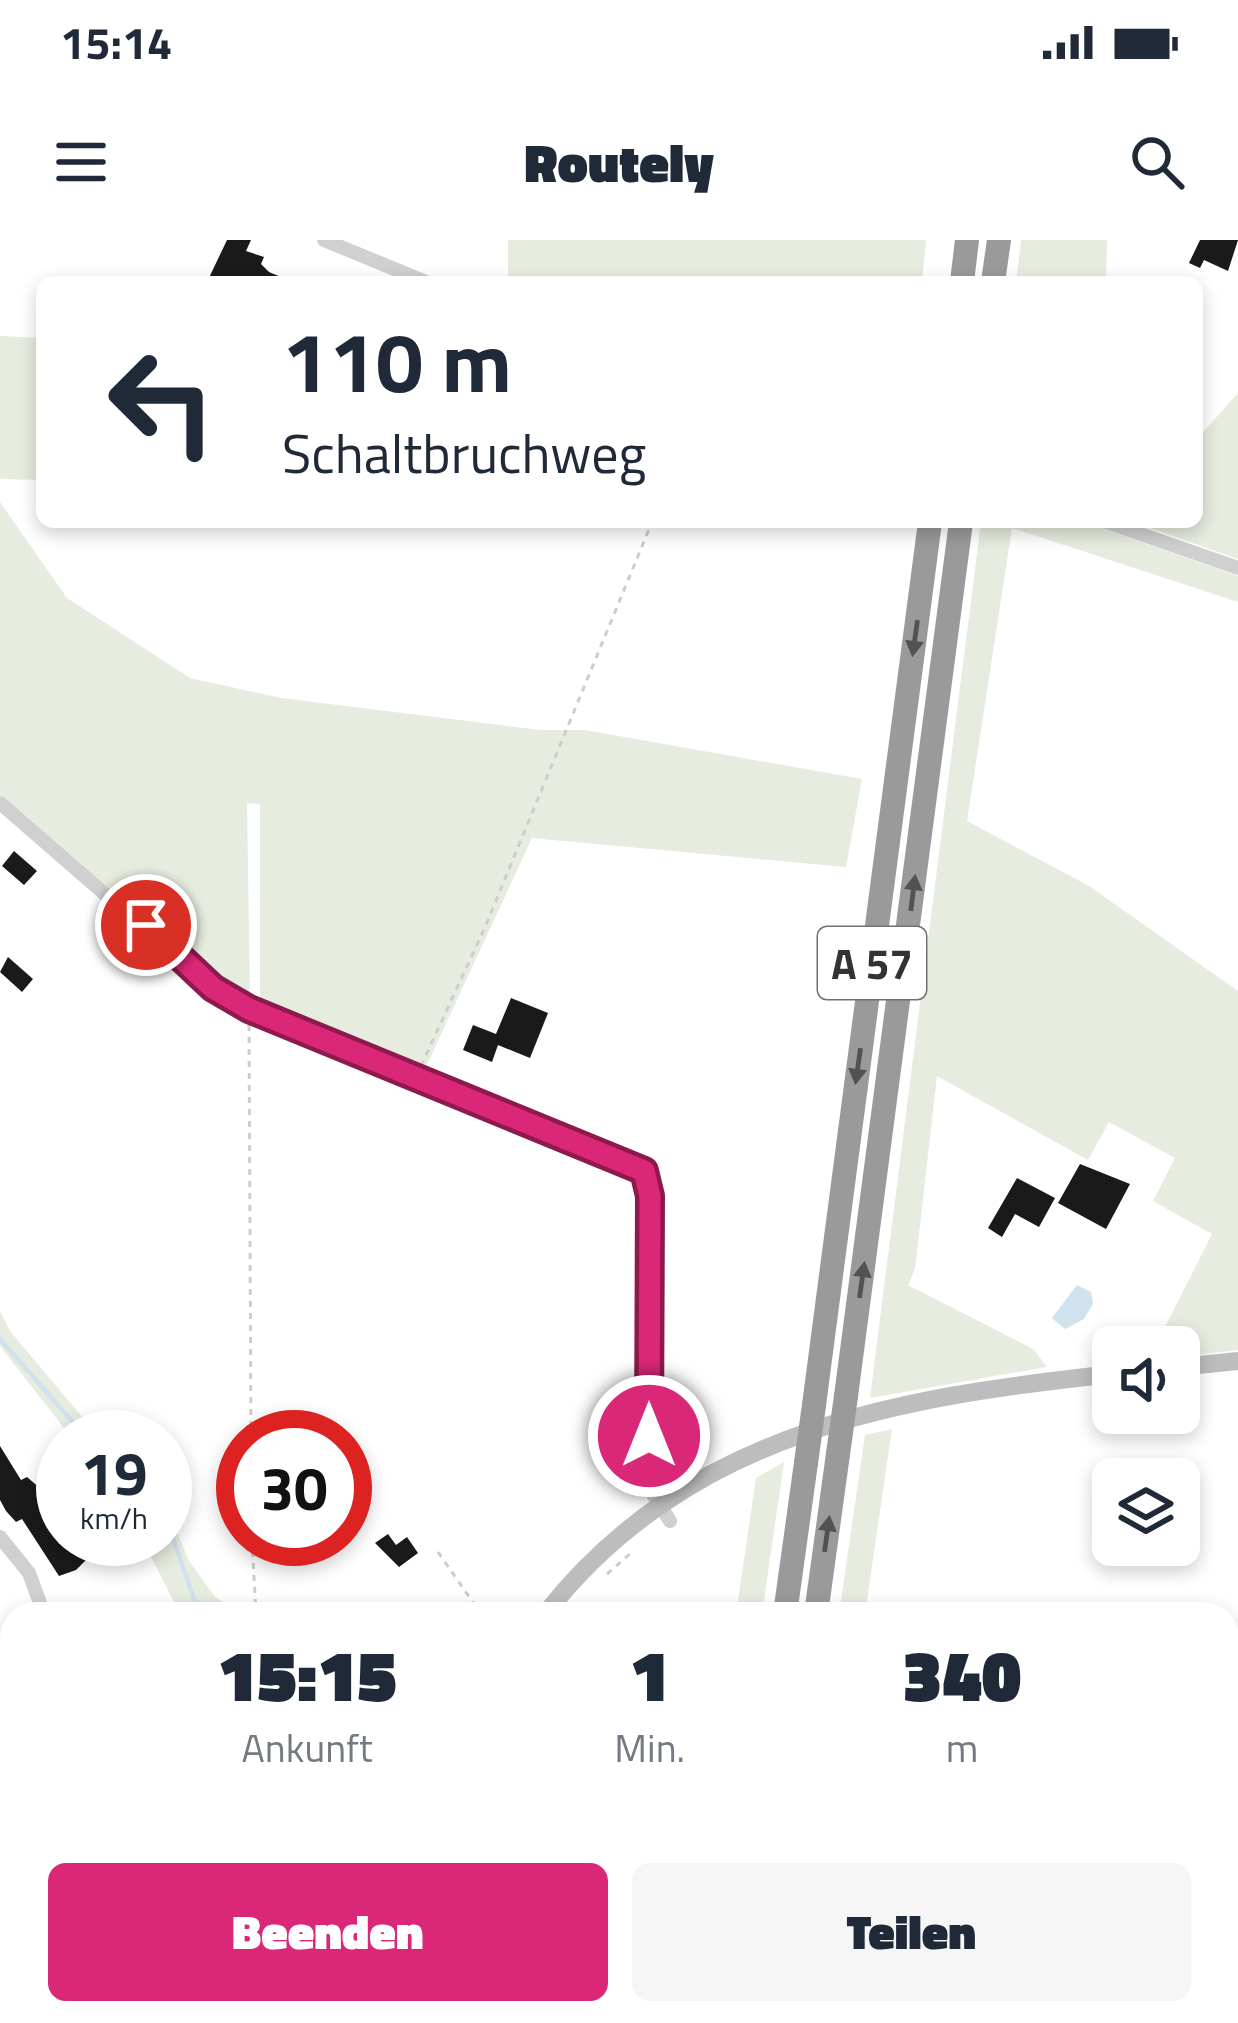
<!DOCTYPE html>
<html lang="de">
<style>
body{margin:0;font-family:"Titillium Web",sans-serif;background:#f6f6f7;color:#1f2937;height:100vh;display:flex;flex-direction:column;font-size:45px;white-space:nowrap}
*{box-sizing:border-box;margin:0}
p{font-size:39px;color:#747a83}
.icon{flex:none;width:66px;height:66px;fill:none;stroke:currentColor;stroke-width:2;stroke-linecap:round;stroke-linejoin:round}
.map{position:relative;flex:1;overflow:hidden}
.panel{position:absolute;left:0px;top:1362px;width:1239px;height:423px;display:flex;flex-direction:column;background:#fff;border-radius:36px 36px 0 0;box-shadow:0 6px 18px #0003}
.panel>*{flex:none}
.top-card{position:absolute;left:36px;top:36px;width:1167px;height:252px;border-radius:18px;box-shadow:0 6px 18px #0003;background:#fff;color:#1f2937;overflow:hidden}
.fabs{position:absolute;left:1092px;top:1086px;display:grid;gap:24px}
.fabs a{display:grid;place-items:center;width:108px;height:108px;border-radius:18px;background:#fff;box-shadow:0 6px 18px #0003;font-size:60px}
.speed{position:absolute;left:36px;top:1170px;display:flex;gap:24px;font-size:60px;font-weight:700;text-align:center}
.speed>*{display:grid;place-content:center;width:156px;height:156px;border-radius:50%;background:#fff;box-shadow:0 6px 18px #0003;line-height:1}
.speed small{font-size:30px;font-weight:400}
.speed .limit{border:18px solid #d22;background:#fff;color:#111}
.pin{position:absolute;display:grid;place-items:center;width:102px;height:102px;color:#fff;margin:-51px;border:6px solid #fff;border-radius:50%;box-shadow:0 3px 12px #0007}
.me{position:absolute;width:132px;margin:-66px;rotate:0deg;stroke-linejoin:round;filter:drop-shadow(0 0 9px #0008)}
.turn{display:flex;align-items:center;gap:42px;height:252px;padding:0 48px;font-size:54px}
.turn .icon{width:156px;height:156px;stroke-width:2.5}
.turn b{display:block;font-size:84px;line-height:102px}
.eta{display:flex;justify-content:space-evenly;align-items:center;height:204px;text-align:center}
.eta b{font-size:72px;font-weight:800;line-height:84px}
.primary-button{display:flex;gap:24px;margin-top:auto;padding:24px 48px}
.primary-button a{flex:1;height:138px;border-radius:18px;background:#db2777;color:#fff;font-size:48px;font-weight:800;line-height:138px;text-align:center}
.primary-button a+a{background:#f6f6f7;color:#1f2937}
.status{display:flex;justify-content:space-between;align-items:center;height:84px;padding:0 60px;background:#fff;direction:ltr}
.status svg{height:33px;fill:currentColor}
header{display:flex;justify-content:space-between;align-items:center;height:156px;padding:0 48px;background:#fff;font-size:54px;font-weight:800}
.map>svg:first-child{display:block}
</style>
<div class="status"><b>15:14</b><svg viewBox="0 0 49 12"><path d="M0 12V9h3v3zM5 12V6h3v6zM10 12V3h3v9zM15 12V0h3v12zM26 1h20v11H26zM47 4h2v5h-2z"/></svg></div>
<header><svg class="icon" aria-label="menu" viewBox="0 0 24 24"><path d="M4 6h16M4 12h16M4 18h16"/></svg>Routely<svg class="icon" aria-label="search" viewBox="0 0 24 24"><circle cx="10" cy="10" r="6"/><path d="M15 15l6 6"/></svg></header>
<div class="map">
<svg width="1238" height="1783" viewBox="0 0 1238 1783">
<rect width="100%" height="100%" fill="#fff"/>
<path fill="#e6ecdf" d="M508,0h418l-4,42h-407l-7,-2z
M1021,0h86l-1,42h-90z
M0,96l42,2v142l-42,-1z
M1238,153v166l-105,-37h64v-83z
M0,262l67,96 123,80 91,20 259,32h45l277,49 -16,88 -314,-29 -108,233 -164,-63v-204l-13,-1 3,195 -27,-13 -223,-189z
M981,282h103l154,54v26l-226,-74 -45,293 122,65 149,105v359l-59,7v-10h-24l57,-113 -59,-33 22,-43 -66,-36 -21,38 -151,-84 -22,193 -7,16 125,64 14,18 -177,31z
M0,1071l10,20 89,106h-28l-71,-91z
M892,1189l-27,185h-26l26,-179z
M784,1222l-22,152h-26l20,-136z
M165,1263l24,58 26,36 28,17h-63l-38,-75h23z"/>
<path fill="#cfe2ee" d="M1077,1045l14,7 2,12 -9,15 -19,10 -13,-11z"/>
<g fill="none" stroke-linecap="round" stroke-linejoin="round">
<path stroke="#cfe2ee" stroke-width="4.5" d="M0,1099l86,98
M165,1275l30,87 21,4 2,8
M257,1783l2,-10"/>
</g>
<path fill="#1a1a1a" d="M227,0h24l-5,11 18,6 -3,7 8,8 24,10h-86z
M1200,0h38l-10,31 -24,-11 -4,8 -11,-5z
M14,611l23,20 -13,14 -22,-19z
M8,717l25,22 -11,13 -22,-20z
M511,758l37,15 -18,45 -32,-13 -6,17 -29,-12 10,-25 23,9z
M1080,924l50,20 -24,45 -48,-26z
M1017,938l38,20 -16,29 -24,-13 -13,23 -14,-9z
M0,1206l21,34 6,-3 15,13 21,35v21l11,-7 12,21 -10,10 -17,6 -37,-57 -6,3 -10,-11 -6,-11z
M388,1294l8,11 11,-8 11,16 -19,14 -24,-24z"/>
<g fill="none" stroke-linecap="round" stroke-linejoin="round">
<path stroke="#cdcdcd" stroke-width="3" stroke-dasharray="6 6" stroke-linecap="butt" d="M249,785l2,412
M421,826l65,-141 166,-403
M252,1299l4,75
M438,1312l43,62
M607,1334l24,-21
M222,1783l2,-10"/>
<path stroke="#d0d0d0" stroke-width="14" d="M324,0l102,42
M1106,282l132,46
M0,563l213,185 36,21 395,162 6,25 -1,271 4,27 17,27
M0,1297l29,36 15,41
M0,1546l12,-2
M119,1773l2,10"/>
<path stroke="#bdbdbd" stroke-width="18" d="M1179,1127l59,-6
M545,1374c144,-183 353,-217 568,-240
M375,1783l2,-10"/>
<path stroke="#9a9a9a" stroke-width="24" d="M962,42l5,-42
M993,42l6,-42
M846,1156l115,-874
M814,1165l116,-883
M785,1374l21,-151
M816,1374l22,-160
M722,1783l2,-10
M753,1783l2,-10"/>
<path stroke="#9a9a9a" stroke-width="24" d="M838,1214l8,-58
M806,1223l8,-58"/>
</g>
<defs><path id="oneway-solid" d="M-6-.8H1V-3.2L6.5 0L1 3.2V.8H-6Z" transform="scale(3)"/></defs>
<g fill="#525252">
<use href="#oneway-solid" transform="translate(915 398) rotate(98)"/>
<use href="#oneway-solid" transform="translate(913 653) rotate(-83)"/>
<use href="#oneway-solid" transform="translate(858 826) rotate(98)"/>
<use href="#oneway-solid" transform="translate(862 1040) rotate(-82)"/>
<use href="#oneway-solid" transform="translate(827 1294) rotate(-82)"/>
</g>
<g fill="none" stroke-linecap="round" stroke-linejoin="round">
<g stroke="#8e194d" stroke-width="30">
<path id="route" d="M146,685l67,63 36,21 395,162 6,25 -1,240"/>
</g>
<use href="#route" stroke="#db2777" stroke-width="21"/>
</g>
<g text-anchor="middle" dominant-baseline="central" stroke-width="12" stroke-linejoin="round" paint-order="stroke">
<rect fill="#fff" stroke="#707070" stroke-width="3" x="818" y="687" width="108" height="72" rx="9"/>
<g font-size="42" font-weight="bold" fill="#333">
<text x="872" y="723">A 57</text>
</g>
</g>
</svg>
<div class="fabs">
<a><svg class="icon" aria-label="sound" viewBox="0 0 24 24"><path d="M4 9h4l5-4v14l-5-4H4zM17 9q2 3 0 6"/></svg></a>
<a><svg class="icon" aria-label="layers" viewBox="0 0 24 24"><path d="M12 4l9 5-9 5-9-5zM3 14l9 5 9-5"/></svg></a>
</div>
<div class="speed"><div>19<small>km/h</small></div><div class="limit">30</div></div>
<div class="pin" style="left:146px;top:685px;background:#d93025"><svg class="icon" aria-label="arrive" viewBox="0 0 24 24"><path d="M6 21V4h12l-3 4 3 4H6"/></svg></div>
<svg class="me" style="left:649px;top:1196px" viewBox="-20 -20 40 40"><circle r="17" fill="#db2777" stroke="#fff" stroke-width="3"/><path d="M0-11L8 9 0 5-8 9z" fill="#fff"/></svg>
<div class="top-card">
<div class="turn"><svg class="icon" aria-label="left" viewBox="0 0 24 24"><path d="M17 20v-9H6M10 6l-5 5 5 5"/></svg><div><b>110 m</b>Schaltbruchweg</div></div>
</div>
<section class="panel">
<div class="eta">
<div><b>15:15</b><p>Ankunft</p></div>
<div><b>1</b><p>Min.</p></div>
<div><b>340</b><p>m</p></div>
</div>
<div class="primary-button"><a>Beenden</a><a>Teilen</a></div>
</section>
</div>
